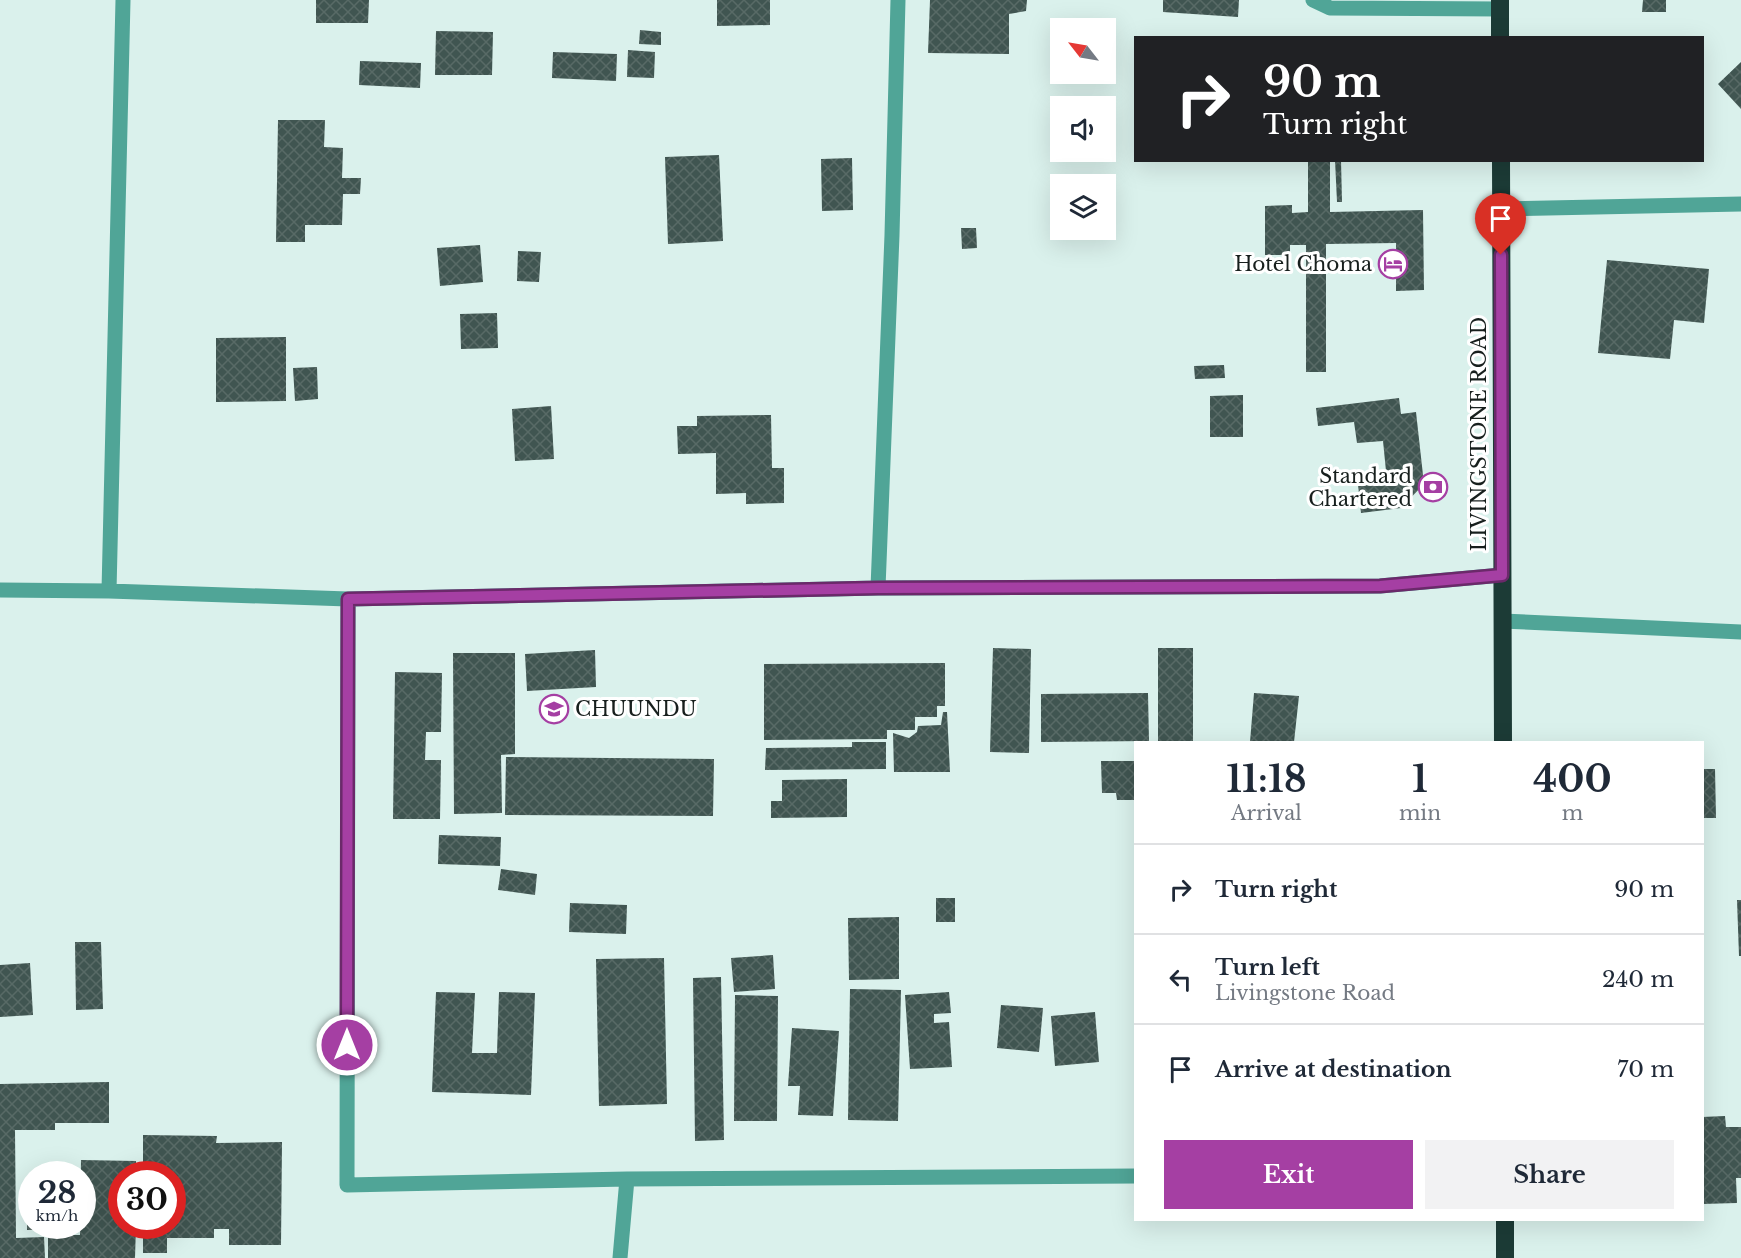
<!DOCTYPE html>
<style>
body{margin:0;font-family:"Libre Baskerville",serif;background:#f2f2f3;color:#1f2937;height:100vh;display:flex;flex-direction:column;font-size:22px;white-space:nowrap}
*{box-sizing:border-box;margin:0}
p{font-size:20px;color:#747a83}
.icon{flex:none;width:33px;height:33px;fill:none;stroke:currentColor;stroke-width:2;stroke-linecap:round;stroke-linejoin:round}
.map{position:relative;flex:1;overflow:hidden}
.side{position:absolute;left:1134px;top:741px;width:570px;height:480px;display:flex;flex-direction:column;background:#fff;border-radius:0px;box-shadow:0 6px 24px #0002}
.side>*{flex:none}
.hud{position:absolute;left:1134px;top:36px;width:570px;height:126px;border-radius:0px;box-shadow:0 6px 24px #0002;background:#202124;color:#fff;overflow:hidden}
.needle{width:39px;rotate:301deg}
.buttons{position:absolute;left:1050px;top:18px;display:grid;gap:12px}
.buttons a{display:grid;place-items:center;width:66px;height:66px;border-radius:0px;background:#fff;box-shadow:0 6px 24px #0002;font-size:30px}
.speed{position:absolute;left:18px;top:1161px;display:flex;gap:12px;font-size:30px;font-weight:700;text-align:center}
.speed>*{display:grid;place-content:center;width:78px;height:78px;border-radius:50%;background:#fff;box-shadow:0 6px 24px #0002;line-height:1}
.speed small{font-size:15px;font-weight:400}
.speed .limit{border:9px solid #d22;background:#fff;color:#111}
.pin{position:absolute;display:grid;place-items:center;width:51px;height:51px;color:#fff;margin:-62px -26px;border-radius:50% 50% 50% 0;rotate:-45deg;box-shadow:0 0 6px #0007}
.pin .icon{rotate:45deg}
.me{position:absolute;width:66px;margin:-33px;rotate:0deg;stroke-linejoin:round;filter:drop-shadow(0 0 4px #0008)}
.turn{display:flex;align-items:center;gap:21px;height:126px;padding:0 30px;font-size:27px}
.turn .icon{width:78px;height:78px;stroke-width:2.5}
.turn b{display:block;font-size:42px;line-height:51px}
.eta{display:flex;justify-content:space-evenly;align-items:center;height:102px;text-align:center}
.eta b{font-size:36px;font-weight:800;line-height:42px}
.cta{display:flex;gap:12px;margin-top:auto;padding:12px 30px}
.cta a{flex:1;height:69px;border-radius:0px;background:#a53fa3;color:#fff;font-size:24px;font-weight:800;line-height:69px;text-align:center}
.cta a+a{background:#f2f2f3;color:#1f2937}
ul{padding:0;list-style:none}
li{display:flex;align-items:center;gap:18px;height:90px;padding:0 30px;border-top:2px solid #e0e1e3}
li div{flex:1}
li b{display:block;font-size:22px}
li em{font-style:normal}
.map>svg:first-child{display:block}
</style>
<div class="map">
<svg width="1741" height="1258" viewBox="0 0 1741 1258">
<defs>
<pattern id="building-cross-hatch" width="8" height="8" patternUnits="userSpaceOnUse" patternTransform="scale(1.5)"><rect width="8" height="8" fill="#405551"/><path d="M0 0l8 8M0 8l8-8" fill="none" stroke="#586a66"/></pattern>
</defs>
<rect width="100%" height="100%" fill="#daf1ec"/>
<path fill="url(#building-cross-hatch)" d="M316,0h53l-1,23h-52z
M717,0h53v25l-53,1z
M930,0h97l-1,11 -17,3v40l-81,-1z
M1163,0h76l-1,17 -75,-5z
M1643,0h23v12h-24z
M640,30l21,2v13l-22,-1z
M436,31l57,1 -1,43h-57z
M628,50l27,2 -1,26 -27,-1z
M553,52l64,2 -1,27 -64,-3z
M360,61l61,2 -1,25 -61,-3z
M1741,62v47l-23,-25z
M278,120h47l-1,27 19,1 -1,30h19l-1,16h-17l-1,31h-37v17h-29z
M719,155l4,86 -55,3 -3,-87z
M852,158l1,52 -31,1 -1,-52z
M1308,160h22v52l93,-2 1,80 -28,1v-48l-70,1v128h-20v-127h-16v10h-25v-49l27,-1v8l16,-1z
M1335,160h6l1,42h-5z
M961,228h15l1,20 -15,1z
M480,245l3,37 -43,4 -3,-38z
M518,251l23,1 -2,30 -22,-1z
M1607,260l102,9 -5,54 -30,-3 -4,39 -72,-6z
M497,313l1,35 -37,1 -1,-35z
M286,337v64l-70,1v-64z
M1224,365l1,13 -30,1 -1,-13z
M317,367l1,32 -23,2 -2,-33z
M1243,395v42h-33v-41z
M1399,398l2,16 15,-2 8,72 -23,24 -40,5 -4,-38 29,-4 -3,-30 -26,2 -3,-21 -36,4 -2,-18z
M551,406l3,53 -39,2 -3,-52z
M771,415l1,53h12v35l-38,1v-11l-30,1v-41l-38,1 -1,-28h20v-10z
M993,648l38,1 -2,104 -39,-1z
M1158,648h35v94h-35z
M595,650l1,37 -69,4 -2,-37z
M453,653h62v101l-14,1 1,58 -48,1z
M945,663v43h-8v11h-22v13h-28v9l-123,1v-76z
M395,672l47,1 -1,59h-15l-1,28h16l-1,59h-47z
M1148,693l1,48 -108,1v-48z
M1254,693l45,3 -5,46h-44z
M943,712h4l3,60h-56l-1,-39 16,5 8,-6 1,-6 23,-1z
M852,742h34v27l-121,1 1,-22 86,-1z
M506,757l208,2 -1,57 -208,-1z
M1101,761h35v39h-19l-1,-7h-14z
M1702,769h13l1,49h-14z
M847,779v38l-76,1v-17h11v-21z
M439,835l62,2 -1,29 -62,-2z
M501,869l36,5 -2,21 -37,-5z
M936,898h19v24h-19z
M1737,900h4v56h-2z
M570,903l57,2 -1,29 -57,-2z
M899,917v62l-50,1 -1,-62z
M75,942h26l2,67 -27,1z
M773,955l2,34 -41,3 -3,-34z
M664,958l3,146 -68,2 -3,-147z
M30,963l3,52 -33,2v-52z
M721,977l3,163 -29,1 -2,-163z
M850,989l51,1 -3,131 -50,-1z
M436,992l39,1 -3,60h25l2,-61 36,1 -4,102 -99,-3z
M949,992l2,21 -17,1v9l15,-1 3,45 -42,2 -5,-74z
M735,995l43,1 -1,125h-43z
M1001,1005l42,3 -4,44 -42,-4z
M1095,1012l4,50 -44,4 -4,-50z
M792,1028l47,3 -6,85 -35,-1 2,-29h-12z
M109,1082v41h-54v7h-40l1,108 28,-1 1,21h-45v-174z
M1725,1116l1,11h15v51h-5l1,25 -35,1v-87z
M143,1135l74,1 -1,7 66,-1 -1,103h-52v-16h-15v9h-47v15h-24v-27h29v-52h-29z
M81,1160l55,1v13h-14v52h14l-1,32h-87v-23h32z
M27,1195h5v31h44v3l-49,1z"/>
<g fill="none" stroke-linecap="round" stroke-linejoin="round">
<path stroke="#50a597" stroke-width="15" d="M1313,0l17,8 170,1"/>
<path stroke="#50a597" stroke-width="15" d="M1501,209l240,-5
M878,588l14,-353 6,-235
M0,590l109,1 239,8 530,-11 502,-2 122,-11
M109,591l14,-591
M348,599l-1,586 280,-6 509,-3
M1502,621l239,11
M620,1258l7,-79"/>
<path stroke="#1c3b36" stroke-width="18" d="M1500,0v38
M1501,160l2,582
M1505,1220v38"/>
</g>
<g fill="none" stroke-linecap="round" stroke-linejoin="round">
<g stroke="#6b296a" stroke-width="15">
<path id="route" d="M347,1045l1,-446 530,-11 502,-2 122,-11 -1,-320"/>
</g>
<use href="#route" stroke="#a53fa3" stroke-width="10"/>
</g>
<defs>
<g id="hotel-ring" transform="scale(1.5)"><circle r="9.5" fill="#fff" stroke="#a53fa3" stroke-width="1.5"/><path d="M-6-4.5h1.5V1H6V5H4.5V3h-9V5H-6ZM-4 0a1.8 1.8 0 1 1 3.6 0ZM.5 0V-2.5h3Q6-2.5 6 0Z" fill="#a53fa3"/></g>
<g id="bank-ring" transform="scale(1.5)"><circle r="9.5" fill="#fff" stroke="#a53fa3" stroke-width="1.5"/><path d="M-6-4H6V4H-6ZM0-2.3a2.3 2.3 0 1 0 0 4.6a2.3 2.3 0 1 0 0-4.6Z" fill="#a53fa3"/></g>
<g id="school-ring" transform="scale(1.5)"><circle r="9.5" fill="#fff" stroke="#a53fa3" stroke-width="1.5"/><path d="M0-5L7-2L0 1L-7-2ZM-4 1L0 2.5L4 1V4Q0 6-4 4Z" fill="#a53fa3"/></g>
</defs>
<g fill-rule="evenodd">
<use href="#hotel-ring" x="1393" y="264"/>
<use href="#bank-ring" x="1433" y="487"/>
<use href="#school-ring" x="554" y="709"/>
</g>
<g text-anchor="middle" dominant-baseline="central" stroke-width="6" stroke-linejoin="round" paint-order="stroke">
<g font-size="20" fill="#171f1d" stroke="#fff" text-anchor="end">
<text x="1372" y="264">Hotel Choma</text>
<text x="1412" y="476">Standard<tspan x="1412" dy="23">Chartered</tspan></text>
<text x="575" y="709" text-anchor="start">CHUUNDU</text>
</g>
<g font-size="20" fill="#171f1d" stroke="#fff">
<text transform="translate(1479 434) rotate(-90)">LIVINGSTONE ROAD</text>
</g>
</g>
</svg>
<div class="buttons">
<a><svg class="needle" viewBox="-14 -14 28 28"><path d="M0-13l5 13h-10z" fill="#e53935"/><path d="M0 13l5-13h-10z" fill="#747a83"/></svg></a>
<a><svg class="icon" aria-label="sound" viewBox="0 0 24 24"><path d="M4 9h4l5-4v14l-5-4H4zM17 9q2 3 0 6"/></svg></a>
<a><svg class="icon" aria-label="layers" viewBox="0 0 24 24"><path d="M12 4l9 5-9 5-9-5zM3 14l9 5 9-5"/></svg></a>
</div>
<div class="speed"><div>28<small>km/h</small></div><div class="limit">30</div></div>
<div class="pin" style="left:1501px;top:255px;background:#d93025"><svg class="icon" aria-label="arrive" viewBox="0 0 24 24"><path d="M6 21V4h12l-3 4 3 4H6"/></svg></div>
<svg class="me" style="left:347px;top:1045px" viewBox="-20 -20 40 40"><circle r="17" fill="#a53fa3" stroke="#fff" stroke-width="3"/><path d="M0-11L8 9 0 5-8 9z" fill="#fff"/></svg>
<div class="hud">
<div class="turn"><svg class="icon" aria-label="right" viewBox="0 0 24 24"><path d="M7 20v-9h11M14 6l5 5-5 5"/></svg><div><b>90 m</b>Turn right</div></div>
</div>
<section class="side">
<div class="eta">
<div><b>11:18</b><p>Arrival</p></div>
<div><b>1</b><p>min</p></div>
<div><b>400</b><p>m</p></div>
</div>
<ul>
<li><svg class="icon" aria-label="right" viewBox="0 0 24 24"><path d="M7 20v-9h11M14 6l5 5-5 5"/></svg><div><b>Turn right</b></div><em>90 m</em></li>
<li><svg class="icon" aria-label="left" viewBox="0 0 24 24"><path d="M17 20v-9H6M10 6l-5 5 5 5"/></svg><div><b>Turn left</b><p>Livingstone Road</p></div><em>240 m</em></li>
<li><svg class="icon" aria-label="arrive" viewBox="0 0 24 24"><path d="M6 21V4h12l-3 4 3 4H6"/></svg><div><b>Arrive at destination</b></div><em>70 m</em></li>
</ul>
<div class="cta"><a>Exit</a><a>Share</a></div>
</section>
</div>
